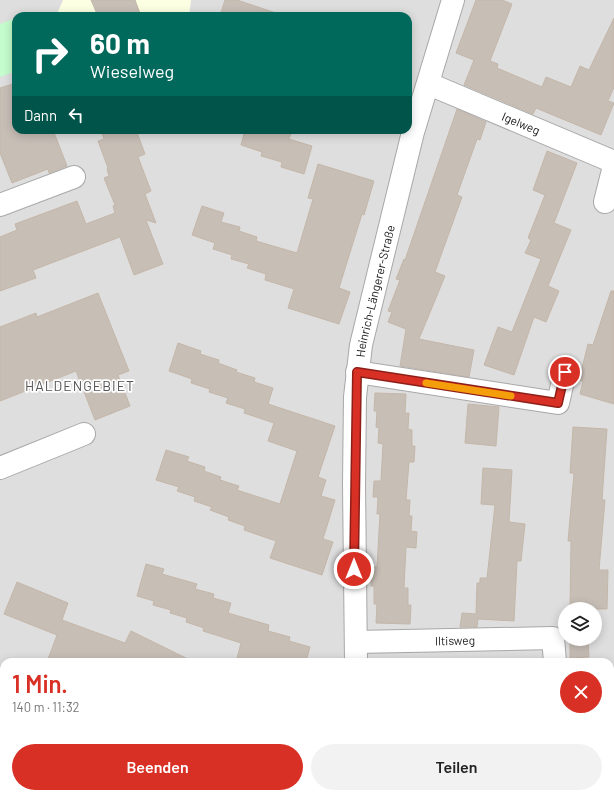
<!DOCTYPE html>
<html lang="de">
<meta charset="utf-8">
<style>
body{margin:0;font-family:Barlow,sans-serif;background:#f2f2f2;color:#222;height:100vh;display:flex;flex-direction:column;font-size:15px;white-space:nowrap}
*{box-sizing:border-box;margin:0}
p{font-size:13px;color:#767676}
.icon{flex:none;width:22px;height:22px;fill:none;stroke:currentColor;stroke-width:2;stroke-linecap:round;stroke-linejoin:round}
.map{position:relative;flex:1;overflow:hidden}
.drawer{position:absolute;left:0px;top:658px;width:614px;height:140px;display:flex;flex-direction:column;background:#fff;border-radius:12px 12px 0 0;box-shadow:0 2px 10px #0003}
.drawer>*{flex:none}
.top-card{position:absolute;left:12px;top:12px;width:400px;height:122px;border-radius:12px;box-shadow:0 2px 10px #0003;background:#00695c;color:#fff;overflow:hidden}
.buttons{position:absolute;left:558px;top:602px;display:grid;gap:8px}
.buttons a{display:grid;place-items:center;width:44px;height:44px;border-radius:50%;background:#fff;box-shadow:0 2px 10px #0003;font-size:20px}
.pin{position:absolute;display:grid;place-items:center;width:34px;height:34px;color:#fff;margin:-17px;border:2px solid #fff;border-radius:50%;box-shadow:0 1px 4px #0007}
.me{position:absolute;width:44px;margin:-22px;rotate:0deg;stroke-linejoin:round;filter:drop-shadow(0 0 3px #0008)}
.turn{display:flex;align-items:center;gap:14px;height:84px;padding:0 12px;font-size:18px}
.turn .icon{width:52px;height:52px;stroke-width:2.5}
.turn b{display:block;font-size:28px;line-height:34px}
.then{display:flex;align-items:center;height:38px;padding:0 12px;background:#0003;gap:8px;font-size:15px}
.round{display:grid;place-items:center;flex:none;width:42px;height:42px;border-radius:21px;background:#f2f2f2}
.headline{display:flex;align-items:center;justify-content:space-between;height:68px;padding:0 12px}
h1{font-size:24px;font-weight:600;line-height:30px;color:#d93025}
.cta{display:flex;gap:8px;margin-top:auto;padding:8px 12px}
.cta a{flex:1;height:46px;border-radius:24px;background:#d93025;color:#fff;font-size:16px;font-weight:600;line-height:46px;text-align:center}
.cta a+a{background:#f2f2f2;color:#222}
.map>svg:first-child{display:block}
</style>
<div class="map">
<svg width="614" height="798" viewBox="0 0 614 798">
<rect width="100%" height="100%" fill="#f1efe7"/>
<path fill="#dfdede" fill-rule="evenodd" d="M0,0h614v798h-614zM16,16h392v114h-392zM565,609h30v30h-30zM4,662h606v132h-606z"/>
<path fill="#fdffe3" d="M63,0h128l-2,16h-133z"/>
<path fill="#c4fccd" d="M13,19l3,8v44l-16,6v-53z"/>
<path fill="#c7beb6" stroke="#c4b7a9" d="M91,0h44l6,16h-43z
M225,0h12l39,13v3h-56z
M476,0h26l10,4 -22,57 8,3 -1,4 45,19 4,-10 25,10 9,-21 9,4 25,-52v69l-6,14 6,2 -13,32 -65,-27 -3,6 -69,-29 10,-25 -18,-7z
M16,83v47h37l14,36 -18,7 -1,-4 -36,14 -12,-30v-65z
M457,109l29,13 -6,18 -3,-1 -20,56 5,2 -27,75 10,4 -26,63 55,11 -5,27 -69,-11 6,-37 -18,-7 4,-10 -4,-1 12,-31 -4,-1 8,-20 1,1z
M101,130h35l9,24 -7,3 13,34 -6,3 11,29 -10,-3 17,44 -29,11 -14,-38 -87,33 3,8 -36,13v-54l17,-7 -2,-6 62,-23 9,23 29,-11 -2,-7 2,-1 -11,-27 5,-2 -2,-7 1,-1 -10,-27 6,-2z
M245,130h35l11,3 -2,6 23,7 -8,28 -23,-7 1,-5 -21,-6 1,-4 -21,-7z
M547,151l30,12 -23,60 17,7 -23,56 11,5 -13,31 -12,-5 -20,58 -30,-10 14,-38 14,5 29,-73 -16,-6 6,-13 -3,-2 17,-43 -12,-5z
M318,164l56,17 -10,34 -2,-1 -23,74 11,4 -11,32 -51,-16 6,-19 -29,-9 1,-6 -19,-6 2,-4 -18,-5 1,-4 -19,-6 2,-6 -23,-8 10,-29 22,7 -3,9 19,5 -1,4 18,6 -1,4 41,12 16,-54 -5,-1z
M611,291h3v113l-34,-10 3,-13 -4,-1 9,-36 5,1z
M98,293l31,78 -11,4 12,31 -35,14 -19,-49 -76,30v-74l36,-14 1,4z
M178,343l23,8 -1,3 19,6 -1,3 19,7 -1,2 19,6 -1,4 19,6 -5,16 67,22 -17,51 8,3 -5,16 14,4 -12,39 10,3 -11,33 -52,-17 6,-17 -32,-11 1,-4 -17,-6 1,-3 -19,-7 2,-3 -18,-6 1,-4 -18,-6 2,-4 -23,-7 10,-30 23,7 -2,4 18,6 -1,4 17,6 -1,3 19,6 -2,4 43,14 17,-53 -29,-10 6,-18 -30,-10 1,-4 -19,-6 2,-5 -19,-6 1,-3 -19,-6 1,-4 -23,-8z
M375,393l31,1 -1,19h4l-1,16 4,1v16h3l-1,16h-5l-3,38h4l-1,16h3l-1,15 6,1 -1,16 -10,-1 -2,41h4v17h3l-1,19 -34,-1 1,-19h-3v-18h-3l1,-19h5l3,-53h-3l1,-17h-5l1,-16h7l2,-37 -5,-1 1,-15 -3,-1 1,-16h-3z
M468,404l31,3 -3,39 -31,-3z
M573,427l34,2 -5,71h3l-6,70h9l-1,39h-37l1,-68h-3l6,-68h-4z
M483,468l29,2 -3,52 16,2 -4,37h-4l-3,60 -36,-2 -1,8h-17l2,-14 14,1 1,-31h3v-5h7l8,-73 -14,-1z
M146,564l18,5 -2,5 35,10 -2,5 19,5 -1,4 18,5 -3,10 41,12 -1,6 22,6 -1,4 21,6 -4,15h-70l5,-19 -38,-12 1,-3 -18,-6 1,-4 -17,-5 1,-3 -18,-5 1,-4 -17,-5z
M17,582l51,21 -6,17 63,23 6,-12 63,31h-147l10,-27 -53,-21z
M588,639l1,18 -19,1v-18z"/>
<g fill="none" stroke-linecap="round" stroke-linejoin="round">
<g stroke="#a8a8a8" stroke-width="13">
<path id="lane" d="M302,798l1,-4"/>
</g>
<g stroke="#a8a8a8" stroke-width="24">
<g id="street">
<path id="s1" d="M429,84l185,78"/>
<path d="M605,202l9,-36"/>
<path d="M0,205l74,-28"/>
<path d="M357,372l201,31 7,-31"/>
<path d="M0,468l84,-34"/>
<path id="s2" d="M356,642l197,-4 2,24"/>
<path id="s3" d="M356,662l-2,-178 1,-87 6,-52 52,-213 40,-132"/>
<path d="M0,753h4"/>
<path d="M191,794l6,4"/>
<path d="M570,794l1,4"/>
<path d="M350,798l1,-4"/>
</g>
</g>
<use href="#lane" stroke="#fff" stroke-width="11"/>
<use href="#street" stroke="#fff" stroke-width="22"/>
</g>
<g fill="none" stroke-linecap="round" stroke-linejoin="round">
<g stroke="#8d1f18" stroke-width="10">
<path id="route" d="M354,569l3,-197 201,31 7,-31"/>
</g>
<use href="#route" stroke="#d93025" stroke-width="7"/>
<path stroke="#f59e0b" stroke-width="7" d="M426,383l85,13"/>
</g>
<g text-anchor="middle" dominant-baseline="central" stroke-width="3.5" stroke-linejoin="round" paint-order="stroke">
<g font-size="12" fill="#212121" stroke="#fff">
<text stroke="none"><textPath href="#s1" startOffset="100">Igelweg</textPath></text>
<text stroke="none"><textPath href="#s3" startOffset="373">Heinrich-Längerer-Straße</textPath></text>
<text stroke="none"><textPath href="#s2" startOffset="99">Iltisweg</textPath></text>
</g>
<g font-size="14" letter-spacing="1" fill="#545454" stroke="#fff">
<text x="80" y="385">HALDENGEBIET</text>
</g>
</g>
</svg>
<div class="buttons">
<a><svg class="icon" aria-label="layers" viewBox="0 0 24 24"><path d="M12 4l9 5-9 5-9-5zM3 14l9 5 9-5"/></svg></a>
</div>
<div class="pin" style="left:565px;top:372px;background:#d93025"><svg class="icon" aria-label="arrive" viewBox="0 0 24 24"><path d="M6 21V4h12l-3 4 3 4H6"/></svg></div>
<svg class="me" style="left:354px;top:569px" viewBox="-20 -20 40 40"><circle r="17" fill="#d93025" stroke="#fff" stroke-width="3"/><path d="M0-11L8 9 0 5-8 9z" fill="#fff"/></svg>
<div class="top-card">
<div class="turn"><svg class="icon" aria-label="right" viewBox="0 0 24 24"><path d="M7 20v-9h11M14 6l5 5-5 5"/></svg><div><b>60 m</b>Wieselweg</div></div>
<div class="then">Dann<svg class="icon" aria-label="left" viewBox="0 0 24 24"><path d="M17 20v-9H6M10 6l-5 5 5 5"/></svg></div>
</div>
<section class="drawer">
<div class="headline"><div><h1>1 Min.</h1><p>140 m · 11:32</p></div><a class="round" style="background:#d93025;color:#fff"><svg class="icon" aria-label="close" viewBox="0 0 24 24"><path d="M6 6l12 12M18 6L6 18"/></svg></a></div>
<div class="cta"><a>Beenden</a><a>Teilen</a></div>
</section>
</div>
